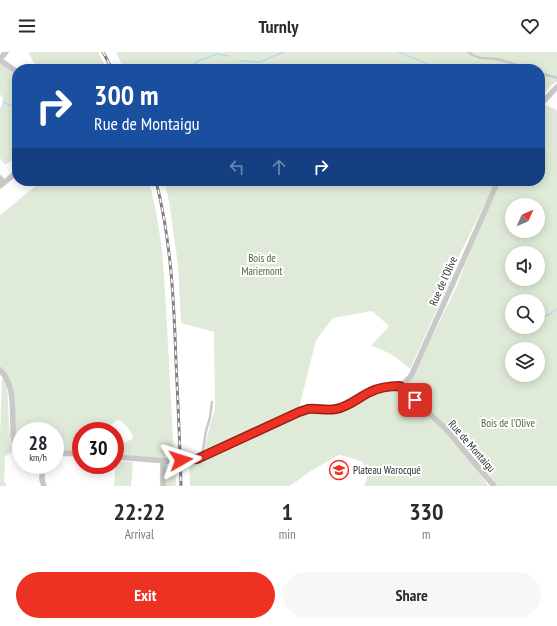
<!DOCTYPE html>
<meta charset="utf-8">
<style>
body{margin:0;font-family:"PT Sans Narrow",sans-serif;background:#f7f7f7;color:#2b2b33;height:100vh;display:flex;flex-direction:column;font-size:15px;white-space:nowrap}
*{box-sizing:border-box;margin:0}
p{font-size:13px;color:#7c7c81}
.icon{flex:none;width:22px;height:22px;fill:none;stroke:currentColor;stroke-width:2;stroke-linecap:round;stroke-linejoin:round}
.map{position:relative;height:434px;overflow:hidden}
.sheet{display:flex;flex-direction:column;background:#fff;flex:1}
.sheet>*{flex:none}
.banner{position:absolute;left:12px;top:12px;width:533px;height:122px;border-radius:16px;box-shadow:0 2px 10px #0003;background:#1a4fa0;color:#fff;overflow:hidden}
.needle{width:26px;rotate:45deg}
.tools{position:absolute;left:505px;top:146px;display:grid;gap:8px}
.tools a{display:grid;place-items:center;width:40px;height:40px;border-radius:50%;background:#fff;box-shadow:0 2px 10px #0003;font-size:20px}
.speed{position:absolute;left:12px;top:370px;display:flex;gap:8px;font-size:20px;font-weight:700;text-align:center}
.speed>*{display:grid;place-content:center;width:52px;height:52px;border-radius:50%;background:#fff;box-shadow:0 2px 10px #0003;line-height:1}
.speed small{font-size:10px;font-weight:400}
.speed .limit{border:6px solid #d22;background:#fff;color:#111}
.pin{position:absolute;display:grid;place-items:center;width:34px;height:34px;color:#fff;margin:-17px;border-radius:8px;box-shadow:0 2px 6px #0006}
.me{position:absolute;width:44px;margin:-22px;rotate:84deg;stroke-linejoin:round;filter:drop-shadow(0 0 3px #0008)}
.turn{display:flex;align-items:center;gap:14px;height:84px;padding:0 16px;font-size:18px}
.turn .icon{width:52px;height:52px;stroke-width:2.5}
.turn b{display:block;font-size:28px;line-height:34px}
.lanes{display:flex;align-items:center;height:38px;padding:0 16px;background:#0003;justify-content:center;gap:20px;direction:ltr}
.lanes .off{opacity:.35}
.eta{display:flex;justify-content:space-evenly;align-items:center;height:68px;text-align:center}
.eta b{font-size:24px;font-weight:700;line-height:28px}
.primary-button{display:flex;gap:8px;margin-top:auto;padding:8px 16px}
.primary-button a{flex:1;height:46px;border-radius:24px;background:#ed3123;color:#fff;font-size:16px;font-weight:700;line-height:46px;text-align:center}
.primary-button a+a{background:#f7f7f7;color:#2b2b33}
header{display:flex;justify-content:space-between;align-items:center;height:52px;padding:0 16px;background:#fff;font-size:18px;font-weight:700}
.map>svg:first-child{display:block}
</style>
<header><svg class="icon" aria-label="menu" viewBox="0 0 24 24"><path d="M4 6h16M4 12h16M4 18h16"/></svg>Turnly<svg class="icon" aria-label="heart" viewBox="0 0 24 24"><path d="M12 20l-8-8c-3-5 5-10 8-4 3-6 11-1 8 4z"/></svg></header>
<div class="map">
<svg width="557" height="434" viewBox="0 0 557 434">
<rect width="100%" height="100%" fill="#fff"/>
<path fill="#dfebd8" fill-rule="evenodd" d="M28,0h70l9,17h-76l4,-4z
M116,0h441v30l-5,3 -12,13v-29h-416z
M0,8l17,12v87l-2,-1 -10,7 -5,-7v-50c4,-6 4,-8 0,-14z
M544,52l13,6v376h-63l-22,-31 -47,-49 -19,-18v-5l8,-10 43,-87 22,-59 21,-46h40v-73zM512,153h26v26h-26zM512,201h26v26h-26zM512,249h26v26h-26zM512,297h26v26h-26z
M38,129h111l7,30 6,38 4,57 8,152 -11,3 -48,-5v-11l10,-2 8,-5c-2,-8 -8,-14 -15,-18l-17,11h-20v23l-26,-1v-22h-34v18l-6,-7 -3,-45 -12,-27v-155l39,-32z
M164,129h332l-39,79 -7,21 -40,88c-11,-10 -23,-19 -39,-23l18,-20 -17,-15 -39,7 -17,22 -17,68 -50,25 -43,19 -1,-4 5,-23 5,-16 -1,-77 -33,-9 -3,-58 -9,-64z
M2,327h2l3,6 3,55 6,10 -11,6 -1,27h2v3h-6v-50z
M397,336l9,6 16,14 37,37 18,23 11,18h-124l3,-8v-7l-5,-9 -13,-5 -10,-2 -27,15 -22,16h-100l-1,-24 114,-50 31,-1 25,-12 24,-10z
M116,409l17,1 -2,24h-17z
M175,410l1,24h-11v-23z"/>
<g fill="none" stroke-linecap="round" stroke-linejoin="round">
<path stroke="#c2d6ec" stroke-width="1.5" d="M398,0l26,10 10,7
M240,9l20,1 24,-10
M190,17l8,-8 19,-7 13,2
M3,50l14,6
M538,267l12,-5 7,-5
M522,276l2,-1"/>
<path stroke="#c9c9c9" stroke-width="2.5" d="M468,0c11,9 21,5 33,8 10,3 19,6 28,9
M540,21l17,5
M202,405l4,-26 4,-14 2,-15"/>
<path stroke="#c9c9c9" stroke-width="5.5" d="M0,7l6,-7
M0,8l17,12
M540,53l17,-18
M0,126l4,5
M0,134l17,-14
M0,318c15,15 12,37 13,57 0,5 -1,11 2,15 1,3 4,5 6,7
M400,334l6,-5 5,-5 47,-104 40,-91
M400,334l46,43 48,57
M55,401l26,1
M115,405l52,4
M194,407h3l102,-47 10,-3 13,1 14,-1 9,-2 31,-18 15,-3h9
M163,409v25
M42,413v15l2,6"/>
<g stroke="#818181" stroke-width="3">
<path id="rail" d="M103,0l9,17
M156,129c15,59 18,120 20,181 2,41 4,83 5,124"/>
</g>
<use href="#rail" stroke="#fff" stroke-width="1.5" stroke-dasharray="4.5" stroke-linecap="butt"/>
<path stroke="#c9c9c9" stroke-width="5.5" d="M167,409l27,-2"/>
</g>
<g fill="none" stroke-linecap="round" stroke-linejoin="round">
<g stroke="#9a2017" stroke-width="10">
<path id="route" d="M181,408l16,-1 102,-47c3,-1 6,-2 9,-3 10,-1 19,2 28,0 13,-2 23,-12 34,-17 10,-5 20,-6 30,-6l15,14"/>
</g>
<use href="#route" stroke="#ed3123" stroke-width="7"/>
</g>
<defs>
<g id="university-ring" transform="scale(1)"><circle r="9.5" fill="#fff" stroke="#ed3123" stroke-width="1.5"/><path d="M0-5L7-2L0 1L-7-2ZM-4 1L0 2.5L4 1V4Q0 6-4 4Z" fill="#ed3123"/></g>
</defs>
<g fill-rule="evenodd">
<use href="#university-ring" x="339" y="418"/>
</g>
<g text-anchor="middle" dominant-baseline="central" stroke-width="4" stroke-linejoin="round" paint-order="stroke">
<g font-size="11" fill="#476938" stroke="#fff">
<text x="262" y="206">Bois de<tspan x="262" dy="13">Mariemont</tspan></text>
<text x="508" y="371">Bois de l'Olive</text>
</g>
<g font-size="11" fill="#2c2c2c" stroke="#fff">
<text transform="translate(443 229) rotate(-66)">Rue de l'Olive</text>
<text transform="translate(472 394) rotate(49)">Rue de Montaigu</text>
</g>
<g font-size="11" fill="#2c2c2c" stroke="#fff" text-anchor="start">
<text x="353" y="418">Plateau Warocqué</text>
</g>
</g>
</svg>
<div class="tools">
<a><svg class="needle" viewBox="-14 -14 28 28"><path d="M0-13l5 13h-10z" fill="#e53935"/><path d="M0 13l5-13h-10z" fill="#7c7c81"/></svg></a>
<a><svg class="icon" aria-label="sound" viewBox="0 0 24 24"><path d="M4 9h4l5-4v14l-5-4H4zM17 9q2 3 0 6"/></svg></a>
<a><svg class="icon" aria-label="search" viewBox="0 0 24 24"><circle cx="10" cy="10" r="6"/><path d="M15 15l6 6"/></svg></a>
<a><svg class="icon" aria-label="layers" viewBox="0 0 24 24"><path d="M12 4l9 5-9 5-9-5zM3 14l9 5 9-5"/></svg></a>
</div>
<div class="speed"><div>28<small>km/h</small></div><div class="limit">30</div></div>
<div class="pin" style="left:415px;top:348px;background:#d93025"><svg class="icon" aria-label="arrive" viewBox="0 0 24 24"><path d="M6 21V4h12l-3 4 3 4H6"/></svg></div>
<svg class="me" style="left:181px;top:408px" viewBox="-20 -20 40 40"><path d="M0-17L14 15 0 8-14 15z" fill="#ed3123" stroke="#fff" stroke-width="4"/></svg>
<div class="banner">
<div class="turn"><svg class="icon" aria-label="right" viewBox="0 0 24 24"><path d="M7 20v-9h11M14 6l5 5-5 5"/></svg><div><b>300 m</b>Rue de Montaigu</div></div>
<div class="lanes"><svg class="icon off" aria-label="left" viewBox="0 0 24 24"><path d="M17 20v-9H6M10 6l-5 5 5 5"/></svg><svg class="icon off" aria-label="ahead" viewBox="0 0 24 24"><path d="M12 20V5M6 11l6-6 6 6"/></svg><svg class="icon" aria-label="right" viewBox="0 0 24 24"><path d="M7 20v-9h11M14 6l5 5-5 5"/></svg></div>
</div>
</div>
<section class="sheet">
<div class="eta">
<div><b>22:22</b><p>Arrival</p></div>
<div><b>1</b><p>min</p></div>
<div><b>330</b><p>m</p></div>
</div>
<div class="primary-button"><a>Exit</a><a>Share</a></div>
</section>
